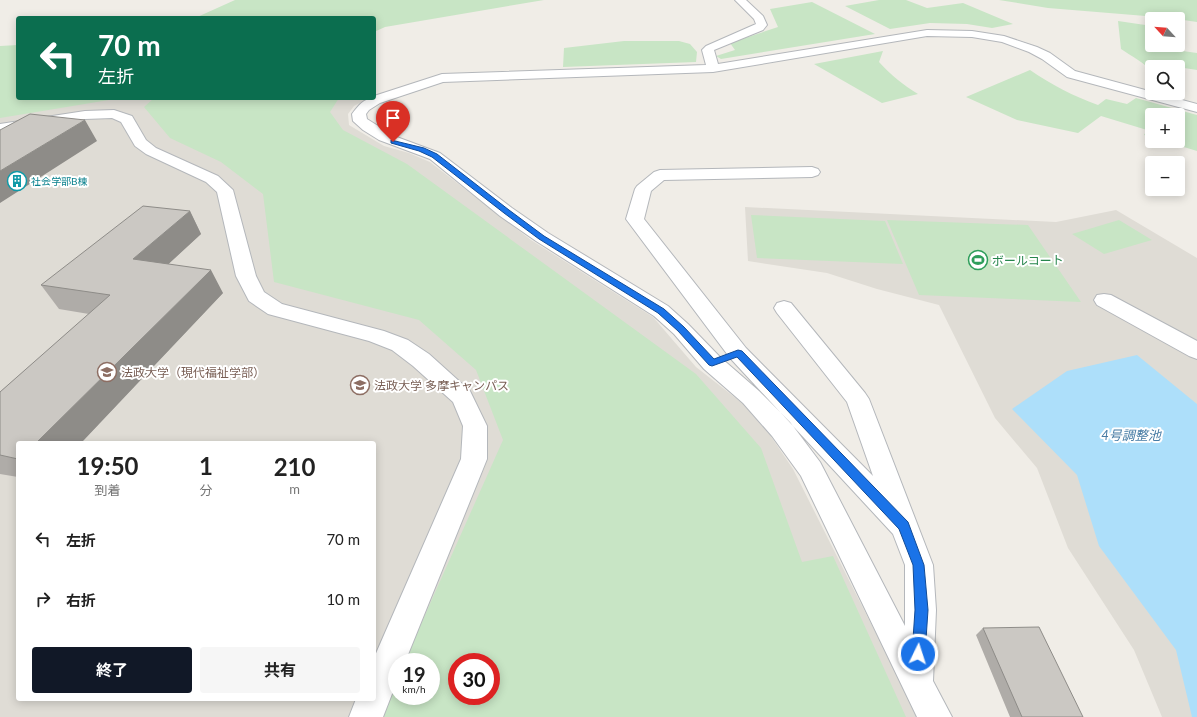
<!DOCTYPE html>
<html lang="ja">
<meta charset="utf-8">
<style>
body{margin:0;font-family:Lato,"Noto Sans JP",sans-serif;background:#f6f6f6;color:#222;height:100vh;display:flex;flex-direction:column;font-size:15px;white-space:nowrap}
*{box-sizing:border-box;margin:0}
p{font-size:13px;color:#767676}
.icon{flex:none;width:22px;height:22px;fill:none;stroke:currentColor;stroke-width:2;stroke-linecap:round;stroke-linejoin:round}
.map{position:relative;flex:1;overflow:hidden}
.side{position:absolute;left:16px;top:441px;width:360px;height:260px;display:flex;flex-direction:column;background:#fff;border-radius:4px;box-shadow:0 2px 10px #0003}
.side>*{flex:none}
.top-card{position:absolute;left:16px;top:16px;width:360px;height:84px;border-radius:4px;box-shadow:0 2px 10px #0003;background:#0b6e4f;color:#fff;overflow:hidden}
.needle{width:26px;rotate:296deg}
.controls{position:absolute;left:1145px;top:12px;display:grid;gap:8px}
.controls a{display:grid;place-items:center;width:40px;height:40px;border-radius:4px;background:#fff;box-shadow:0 2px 10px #0003;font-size:20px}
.speed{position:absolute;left:388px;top:653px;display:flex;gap:8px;font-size:20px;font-weight:700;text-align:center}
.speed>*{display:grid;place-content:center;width:52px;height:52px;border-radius:50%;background:#fff;box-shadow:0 2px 10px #0003;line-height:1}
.speed small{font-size:10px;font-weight:400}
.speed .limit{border:6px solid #d22;background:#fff;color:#111}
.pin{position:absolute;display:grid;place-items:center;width:34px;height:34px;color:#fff;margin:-41px -17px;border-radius:50% 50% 50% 0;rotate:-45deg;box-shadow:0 0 4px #0007}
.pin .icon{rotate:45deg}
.me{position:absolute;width:44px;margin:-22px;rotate:4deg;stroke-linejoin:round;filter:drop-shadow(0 0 3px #0008)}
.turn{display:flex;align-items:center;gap:14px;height:84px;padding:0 16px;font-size:18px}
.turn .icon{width:52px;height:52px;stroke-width:2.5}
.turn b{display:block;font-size:28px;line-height:34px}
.eta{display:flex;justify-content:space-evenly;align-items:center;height:68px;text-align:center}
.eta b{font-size:24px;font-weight:700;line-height:28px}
.action{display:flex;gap:8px;margin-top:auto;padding:8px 16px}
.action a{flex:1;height:46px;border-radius:4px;background:#111827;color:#fff;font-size:16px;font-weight:700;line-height:46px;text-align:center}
.action a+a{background:#f6f6f6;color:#222}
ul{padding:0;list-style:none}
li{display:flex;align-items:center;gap:12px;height:60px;padding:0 16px}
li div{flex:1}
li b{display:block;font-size:15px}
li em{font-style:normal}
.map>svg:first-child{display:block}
</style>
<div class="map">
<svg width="1197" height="717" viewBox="0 0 1197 717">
<rect width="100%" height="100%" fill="#f0ede7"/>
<path fill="#dfdcd5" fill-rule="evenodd" d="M0,91l18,7h351l-15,8 -6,8 1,11 35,21 25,7 21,9 101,78 122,77 43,50 46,36 28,32 23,34 125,248h-918zM18,443h356v256h-356zM397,662h34v34h-34zM457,662h34v34h-34z
M745,207l311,15 60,-12 81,48v459h-35l-28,-67 -66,-102 -31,-80 -42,-50 -56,-113 -62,-16 -50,-16 -79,-12z"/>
<path fill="#c8e5c5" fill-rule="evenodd" d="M235,0h309l-159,27 -11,5v-14h-179z
M879,0h27l21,8 36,-5 50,21 -21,4 -25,-4 -37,-1 -40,6 -45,-23z
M999,0h198v22l-27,-4 -122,-10z
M812,2l63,32 -154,25 -5,-3 19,-6 -5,-7 48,-16 -8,-18z
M1118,21l34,5v19h15l1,4 29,4v17l-19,-3h-26v5c-8,-10 -21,-16 -31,-23z
M624,41h55l11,3 7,8 -1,10 -133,5 1,-19z
M18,45v53h103l-121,20v-72z
M883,51l-4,11c12,13 24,23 39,32l-36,9 -68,-39z
M1030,70c22,15 43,26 68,35l8,-6 21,5 9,-6 61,17v36l-33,-10h14v-26h-26v22l-8,-2 3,-5 -46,-14 -23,17 -61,-13 -51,-23z
M154,98h185l-9,14 13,18 64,34 289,210 65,74 41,114 31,-6 73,161h-526l17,-39v18h34v-34h-27l99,-222 -27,-70 -57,-50 -145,-38 -11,-88 -42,-32 -51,-24 -26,-31zM457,662h34v34h-34z
M751,215l134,6 18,43 -146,-6z
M887,220l141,5 53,77 -162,-7z
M1119,220l33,20 -48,14 -32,-20z"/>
<path fill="#addffa" d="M1137,355l60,49v313h-5l-16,-67 -77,-104 -22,-71 -65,-66 55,-38z"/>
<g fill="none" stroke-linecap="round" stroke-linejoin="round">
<g stroke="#b4b7bb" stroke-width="2">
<path id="minor" d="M735,0h11l17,16 4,9 -4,5 -49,20 4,14 209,-34 45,1 32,5 33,11 13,6 25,18 122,33v8l-130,-35 -25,-18 -13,-7 -27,-10 -30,-5 -45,-1 -214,36 -270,10 -63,21 -11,7 -3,4 1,5 27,17 46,17 72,55 36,25 120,73 20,18 32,33 39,34 31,31 30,40 85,164v-61l-12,-31 -163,-176 -104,-139 9,-30 2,-3 17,-14 6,-2 152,-3 6,2 2,3 -2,3 -6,2 -148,3 -13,11 -7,28 102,129 127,128 -26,-74 -70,-89 -3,-5 3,-5 7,-2 7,2 74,90 4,6 64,166 3,45 -3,71 19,36h-35l-116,-241 -29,-40 -29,-33 -39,-34 -30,-35 -20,-18 -118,-75 -36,-25 -70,-57 -51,-19 -16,-10 -10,-9 -1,-7c6,-8 12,-16 22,-16v-2l68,-22 264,-9 -4,-15 4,-4 50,-22 -2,-5z
M114,110l18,6 14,24 10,8 62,28 15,14 23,86 8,16 18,12 102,27 24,9 21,14 41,37 17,35v33l-82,203h-8v19l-14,36h-34l7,-18h18v-41l87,-199 2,-33 -10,-24 -40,-36 -21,-16 -23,-9 -101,-27 -19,-13 -13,-25 -19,-84 -11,-10 -60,-28 -11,-8 -14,-24 -9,-4 -27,1 -85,13v-8l85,-13z
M1104,294l7,1 86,46v18l-8,-3 -92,-51 -3,-5 3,-5z"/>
</g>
<use href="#minor" fill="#fff" fill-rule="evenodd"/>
</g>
<path fill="#afaca8" d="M190,211l11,23 -33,30 55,29 -142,150h-63v34l-18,-3v-82l89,-78 -30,-5 -18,-24z
M983,628l100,89h-73l-34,-82z"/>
<path fill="#8e8c88" d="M85,120l12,21 -97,62v-32z
M190,211l11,23 -53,49 -15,-24z
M211,270l12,23 -142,150h-45z"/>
<path fill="#cbc8c3" stroke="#8e8c88" d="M30,114l55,6 -85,51v-41z
M143,206l47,5 -57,48 78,11 -175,173h-18v16l-18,-4v-63l110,-97 -69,-10z
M1039,627l44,90h-61l-39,-89z"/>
<path fill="#1a73e8" stroke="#114b97" d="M391,140l33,8 13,6 72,56 35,26 120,73 20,18 30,32 24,-9 4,1 166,171 16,43 4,45 -3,44 -2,5 -5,2 -4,-2 -2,-5 3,-44 -2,-45 -14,-36 -162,-172 -25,9 -3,-1 -31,-34 -20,-18 -119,-74 -35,-26 -72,-56 -13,-6 -28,-8z"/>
<defs>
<g id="building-ring" transform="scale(1)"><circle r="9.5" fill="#fff" stroke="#0f9aa8" stroke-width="1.5"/><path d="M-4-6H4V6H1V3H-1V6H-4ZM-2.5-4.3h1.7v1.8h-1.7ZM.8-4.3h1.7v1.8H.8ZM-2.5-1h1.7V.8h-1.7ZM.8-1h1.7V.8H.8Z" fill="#0f9aa8"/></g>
<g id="stadium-ring" transform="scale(1)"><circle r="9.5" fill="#fff" stroke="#2e9e5b" stroke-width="1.5"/><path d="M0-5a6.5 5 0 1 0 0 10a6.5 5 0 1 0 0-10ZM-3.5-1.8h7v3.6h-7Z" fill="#2e9e5b"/></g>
<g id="university-ring" transform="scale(1)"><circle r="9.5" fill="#fff" stroke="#8d6e63" stroke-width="1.5"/><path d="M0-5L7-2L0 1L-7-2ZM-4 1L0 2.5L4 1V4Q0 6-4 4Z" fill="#8d6e63"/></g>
</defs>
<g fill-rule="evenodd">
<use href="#building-ring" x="17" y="181"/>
<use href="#stadium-ring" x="978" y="260"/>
<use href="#university-ring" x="107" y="372"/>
<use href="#university-ring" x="360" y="385"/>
</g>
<g text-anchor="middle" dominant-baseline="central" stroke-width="4" stroke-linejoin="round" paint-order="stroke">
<g font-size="10" fill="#0d838f" stroke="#fff" text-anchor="start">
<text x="31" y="181">社会学部B棟</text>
</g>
<g font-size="12" fill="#27864d" stroke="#fff" text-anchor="start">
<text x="992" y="260">ボールコート</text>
</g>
<g font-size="12" fill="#785e54" stroke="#fff" text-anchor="start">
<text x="121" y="372">法政大学（現代福祉学部）</text>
<text x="374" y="385">法政大学 多摩キャンパス</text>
</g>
<g font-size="13" font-style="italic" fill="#467ba4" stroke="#fff">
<text x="1131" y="435">4号調整池</text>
</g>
</g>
</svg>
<div class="controls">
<a><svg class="needle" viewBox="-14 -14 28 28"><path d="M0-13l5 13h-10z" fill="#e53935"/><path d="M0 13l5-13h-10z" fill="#767676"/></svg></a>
<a><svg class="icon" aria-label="search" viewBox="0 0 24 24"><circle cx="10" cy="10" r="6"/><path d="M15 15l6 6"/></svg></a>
<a>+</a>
<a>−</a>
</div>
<div class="speed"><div>19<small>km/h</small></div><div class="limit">30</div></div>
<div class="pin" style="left:393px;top:142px;background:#d93025"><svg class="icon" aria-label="arrive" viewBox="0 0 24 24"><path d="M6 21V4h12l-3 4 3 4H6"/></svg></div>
<svg class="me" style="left:918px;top:654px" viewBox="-20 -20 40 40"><circle r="17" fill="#1a73e8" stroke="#fff" stroke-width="3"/><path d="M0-11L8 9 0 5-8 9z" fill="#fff"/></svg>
<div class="top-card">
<div class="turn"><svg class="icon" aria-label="left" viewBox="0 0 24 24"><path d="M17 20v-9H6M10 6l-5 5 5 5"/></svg><div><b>70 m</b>左折</div></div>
</div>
<section class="side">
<div class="eta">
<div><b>19:50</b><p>到着</p></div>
<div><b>1</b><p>分</p></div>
<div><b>210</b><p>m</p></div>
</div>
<ul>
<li><svg class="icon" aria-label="left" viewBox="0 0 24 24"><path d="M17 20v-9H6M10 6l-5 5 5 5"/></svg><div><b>左折</b></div><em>70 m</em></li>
<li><svg class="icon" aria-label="right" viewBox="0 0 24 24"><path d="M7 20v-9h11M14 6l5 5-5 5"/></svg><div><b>右折</b></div><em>10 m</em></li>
</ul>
<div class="action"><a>終了</a><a>共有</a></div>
</section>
</div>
